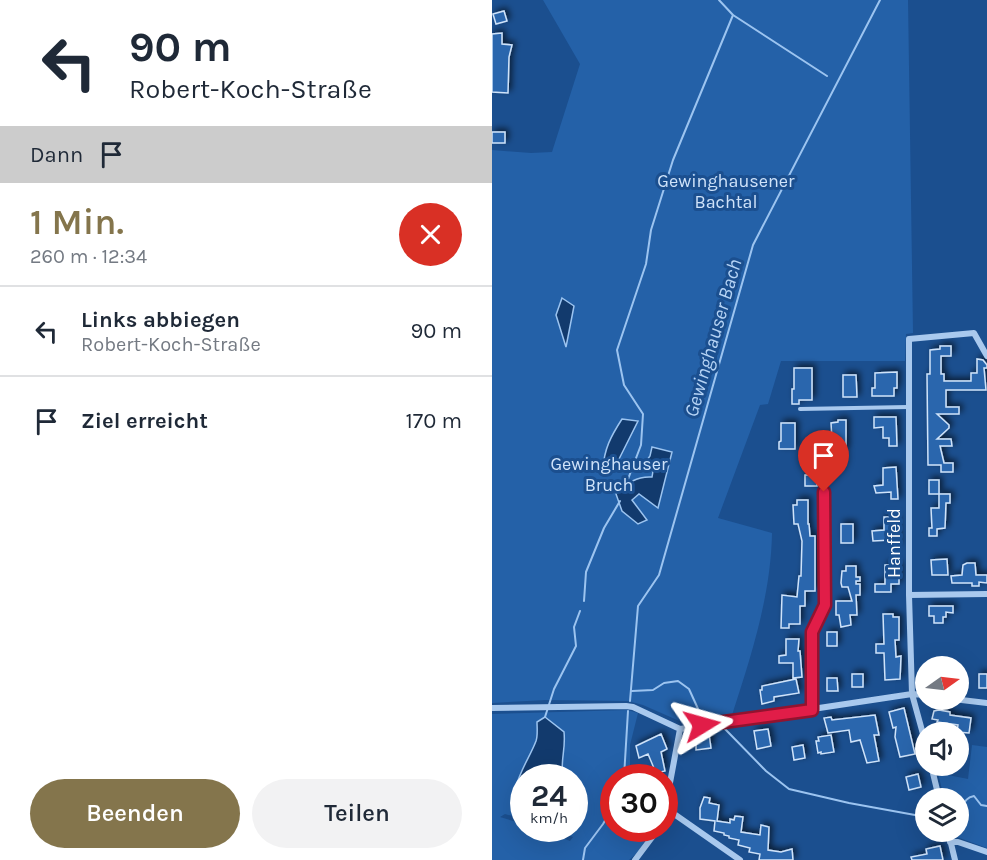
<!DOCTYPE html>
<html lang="de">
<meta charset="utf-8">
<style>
body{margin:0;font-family:Karla,sans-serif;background:#f2f2f3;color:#1f2937;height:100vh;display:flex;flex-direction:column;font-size:22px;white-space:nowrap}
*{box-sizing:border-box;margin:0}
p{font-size:20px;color:#747a83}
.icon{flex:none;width:33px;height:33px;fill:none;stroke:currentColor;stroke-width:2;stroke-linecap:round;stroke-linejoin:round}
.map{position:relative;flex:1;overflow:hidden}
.side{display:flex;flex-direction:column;background:#fff;width:492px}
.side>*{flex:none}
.guide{background:#fff;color:#1f2937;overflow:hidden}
.needle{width:39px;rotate:76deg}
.tools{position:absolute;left:423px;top:656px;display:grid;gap:12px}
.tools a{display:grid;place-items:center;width:54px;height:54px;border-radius:50%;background:#fff;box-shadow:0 6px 24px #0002;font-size:30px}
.speed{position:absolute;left:18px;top:764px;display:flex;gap:12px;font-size:30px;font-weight:700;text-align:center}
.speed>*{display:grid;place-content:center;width:78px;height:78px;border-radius:50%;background:#fff;box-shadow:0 6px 24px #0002;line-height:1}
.speed small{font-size:15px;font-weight:400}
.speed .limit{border:9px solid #d22;background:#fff;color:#111}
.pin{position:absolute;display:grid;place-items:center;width:51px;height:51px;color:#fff;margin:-62px -26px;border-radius:50% 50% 50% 0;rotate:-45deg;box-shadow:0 0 6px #0007}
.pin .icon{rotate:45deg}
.me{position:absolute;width:66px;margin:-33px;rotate:82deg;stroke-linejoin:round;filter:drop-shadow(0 0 4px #0008)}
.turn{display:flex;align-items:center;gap:21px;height:126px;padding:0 30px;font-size:27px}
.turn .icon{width:78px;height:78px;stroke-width:2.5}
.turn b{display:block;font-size:42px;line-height:51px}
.then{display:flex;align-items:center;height:57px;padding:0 30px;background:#0003;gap:12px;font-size:22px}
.round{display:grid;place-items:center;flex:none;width:63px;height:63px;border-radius:32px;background:#f2f2f3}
.headline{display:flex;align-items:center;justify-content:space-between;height:102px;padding:0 30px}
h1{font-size:36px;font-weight:600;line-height:45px;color:#84754c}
.cta{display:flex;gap:12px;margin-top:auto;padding:12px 30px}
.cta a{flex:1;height:69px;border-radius:36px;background:#84754c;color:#fff;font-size:24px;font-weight:600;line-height:69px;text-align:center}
.cta a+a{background:#f2f2f3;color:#1f2937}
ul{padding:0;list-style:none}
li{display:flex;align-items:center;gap:18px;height:90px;padding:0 30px;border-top:2px solid #e0e1e3}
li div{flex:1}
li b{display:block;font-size:22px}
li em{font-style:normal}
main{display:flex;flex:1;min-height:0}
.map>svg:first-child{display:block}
</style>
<main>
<section class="side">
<div class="guide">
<div class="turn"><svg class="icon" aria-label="left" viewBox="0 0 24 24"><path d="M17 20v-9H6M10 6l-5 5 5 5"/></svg><div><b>90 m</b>Robert-Koch-Straße</div></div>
<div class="then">Dann<svg class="icon" aria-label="arrive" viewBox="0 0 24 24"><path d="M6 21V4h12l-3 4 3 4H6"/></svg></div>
</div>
<div class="headline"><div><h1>1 Min.</h1><p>260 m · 12:34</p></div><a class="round" style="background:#d93025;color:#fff"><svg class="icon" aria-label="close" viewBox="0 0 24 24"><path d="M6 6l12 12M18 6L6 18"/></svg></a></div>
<ul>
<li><svg class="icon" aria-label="left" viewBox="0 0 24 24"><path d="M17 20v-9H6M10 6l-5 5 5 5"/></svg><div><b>Links abbiegen</b><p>Robert-Koch-Straße</p></div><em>90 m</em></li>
<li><svg class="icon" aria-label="arrive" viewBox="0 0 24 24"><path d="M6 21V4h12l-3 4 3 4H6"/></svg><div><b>Ziel erreicht</b></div><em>170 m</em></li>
</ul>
<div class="cta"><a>Beenden</a><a>Teilen</a></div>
</section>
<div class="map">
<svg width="495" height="860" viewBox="0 0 495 860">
<defs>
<filter id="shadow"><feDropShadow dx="3" dy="-3" stdDeviation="3" flood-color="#0009"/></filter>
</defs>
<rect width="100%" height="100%" fill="#1b4f8f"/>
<path fill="#2461a8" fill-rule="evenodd" d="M51,0h365l5,333 -7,1 -1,27h-124l-13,43 -8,1 -42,113 54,15c-1,62 -21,124 -40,182l-48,8 -41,-18 -15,-4 -82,-1 -54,3v-553l39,3 21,-1 28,-88z
M135,710l11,3 -8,32v32h-16v51h39l-14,23 -10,9h-137v-146zM45,722l28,25 -4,16 2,14h11v51h-24l23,9 -3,4 -33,-13h-13l-1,-4 -23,-7 5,-3 18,5v-4c-21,-21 5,-52 13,-74 2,-6 1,-13 1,-19z
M480,745l15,2v101l-33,-12 -1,-5h5v-33h-14l-6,-25 30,6z"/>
<path fill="#123a6d" stroke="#9cc4f0" stroke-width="1.5" d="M70,298l12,8 -8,41 -10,-32z
M130,419l16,2 -20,40 -15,8c1,-20 8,-33 19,-50z
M160,447l20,5 -14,56 -19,-14 -7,6 15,20 -9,4 -16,-13 -6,-17c11,-11 21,-18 36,-17l1,-6 -11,-4 8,-11z
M53,717l19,15c2,18 -4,28 -1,45h-39l-1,38c-21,-21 5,-52 13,-74 2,-6 1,-13 1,-19z"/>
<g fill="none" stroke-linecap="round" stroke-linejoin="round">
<path stroke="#9cc4f0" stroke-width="2" d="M227,0l14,15 94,61
M133,487l16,-42 2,-31 -19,-29 -7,-35 29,-86 5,-34 22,-70 60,-145
M92,601l2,-29 18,-44 16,-27
M140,691l21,-1 11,-7 14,-2 11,8 10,22 14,8
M138,701l8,-95 21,-31 94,-330 127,-245
M53,717l9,-28 22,-43 -2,-19 6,-16
M233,729l41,42 23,18 60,14 77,14
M132,777l4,-66
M466,814c6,-7 5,-16 16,-18l7,9 6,1
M91,860l2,-12 18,-24 11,-19"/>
</g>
<path fill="#2a66ad" stroke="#cfe3fa" stroke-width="1.5" filter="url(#shadow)" d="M12,11l3,10 -11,3 -3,-10z
M10,33v11l10,1 -3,12 -1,36 -16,-1v-58z
M0,132h13v11h-13z
M448,346h11v10h-10v18h3v7h27v-8h6v-14l6,1 4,5v3h-3l2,22h-40v17h13v7h-22l12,11v3l-12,11h14l1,7h-12l4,17h9v9h-12v-7h-13l-1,-91h3v-24l10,-1z
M302,368h18v32h-13v4h-7v-15h2z
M405,372v16h-3v8h-22v-8h3v-15z
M351,375h13l1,22h-14z
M382,417h22l1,29h-8v-8h-6v-11l-9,1z
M346,420h8v29l-9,1v-3h-22v-8h17l-1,-16 7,-1z
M289,423h14v26h-16v-7l2,-1z
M316,458h13v23h-4v5h-12v-11h3z
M404,467l2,32h-7v-7l-15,1 -2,-7 9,-1v-17z
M437,480h10v14h11v9h-4l-1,25 -8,1v7h-8v-8h3l-1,-20h8v-14h-10z
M305,500h11v24h1l1,12h5v55h-10v15h-5v18h-11v4h-8l1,-33 15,2 2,-21h2l1,-35 -4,-17h-4l-1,-19h4z
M392,517h12l2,29h-7v-6l-18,1 -1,-10 12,-1z
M349,524h12v19h-12z
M455,559l1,16h-16l-1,-15z
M475,563h8l1,12h11v8l-8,-1v4h-7v-3h-20l-1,-7 11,-1 1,-10z
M393,565h14v19h-8v8h-16v-8h10z
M354,566h10v11h4v4h-4v3h4v11h-4l1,20h-7l1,10 -10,2 -2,-12h-3v-14h16l-4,-14h-6l-1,-4 1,-12h4z
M437,606h24v7l-7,-1v5h-3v6h-9v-7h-5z
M391,614h10v3h6v23h-4l1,17 5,-1 -1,23 -15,1 -1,-27h-8v-9h8z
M335,632h10v14h-10z
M294,639h13l-1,12h2l2,26 -9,1v-15h-14v-7l7,-1z
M360,674h11v13h-11z
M487,674h8v14h-8z
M335,678h10l1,13h-11z
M304,679l3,14 -25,4v4l-12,3 -2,-14h2v-4z
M412,708l11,46 -15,3 -5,-20 1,-10 -3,1 -4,-16z
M447,710l11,2v3l21,3 -2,15 -12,-1 1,-7 -21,-3 1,-2 -6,-1 2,-8z
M383,715l4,20h-5l5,26 -12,2 -7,-23 -9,2 -2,-12 -21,3 -4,-15 7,-1 1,3z
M276,729l3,17 -14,3 -3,-18z
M169,734l6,15 -6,3 4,19 -9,2 -8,-19 -9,4 -3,-12z
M217,734l2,14 -15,2v-5l-7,1 -1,-9z
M339,735l3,17 -13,2v-2l-3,1 -2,-12h3l-1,-4z
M311,745l2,13 -11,2 -2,-13z
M426,774l3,13 -12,3 -3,-13z
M212,797l6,1 -1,5 10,2 -2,16 13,2v-4l4,1 1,-4 8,1 -2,15 19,3 1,-10 8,2 -1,23 13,2 11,-3 1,11h-34l1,-6 -11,-2 1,-4 -12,-3 1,-5 -10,-2v-2l-5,-1v-2l-10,-2 1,-10 -15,-2v-11z
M448,846l3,14h-31l-1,-3 16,-3 -1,-5z"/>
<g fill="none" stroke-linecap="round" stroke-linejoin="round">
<path stroke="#a9c9ee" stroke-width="4" d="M308,409l108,-2"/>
<path stroke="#a9c9ee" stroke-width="6" d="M417,595l78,-1
M461,699l34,4
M0,708l134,-2 7,1 47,22 232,-35 14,1
M320,710v-78l13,-27 -1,-113
M434,745l-14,-51 -3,-99v-256l65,-6 13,23
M439,765l8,33
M175,809l73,51
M172,815l16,-86
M456,831l7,29
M458,842h8l29,10
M143,860l24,-32"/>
</g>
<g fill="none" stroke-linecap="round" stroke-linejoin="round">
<g stroke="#92132f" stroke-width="15">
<path id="route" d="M210,725l110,-15v-78l13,-27 -1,-113"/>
</g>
<use href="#route" stroke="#e11d48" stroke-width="10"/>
</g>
<g text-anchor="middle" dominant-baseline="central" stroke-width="6" stroke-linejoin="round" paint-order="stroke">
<g font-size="18" fill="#cfe3fa" stroke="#1b4f8f">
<text x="234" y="181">Gewinghausener<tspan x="234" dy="21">Bachtal</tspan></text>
<text x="117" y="464">Gewinghauser<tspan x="117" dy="21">Bruch</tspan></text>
</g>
<g font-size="18" fill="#fff" stroke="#1b4f8f">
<text transform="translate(402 543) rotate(-90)">Hanffeld</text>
</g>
<g font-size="20" font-style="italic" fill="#b5d3f5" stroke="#1b4f8f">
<text transform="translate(221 338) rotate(-74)">Gewinghauser Bach</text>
</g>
</g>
</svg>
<div class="tools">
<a><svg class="needle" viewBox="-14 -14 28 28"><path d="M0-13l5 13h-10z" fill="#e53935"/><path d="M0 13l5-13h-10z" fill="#747a83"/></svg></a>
<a><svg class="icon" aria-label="sound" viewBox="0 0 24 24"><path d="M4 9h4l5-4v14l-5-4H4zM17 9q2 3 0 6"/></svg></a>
<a><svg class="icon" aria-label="layers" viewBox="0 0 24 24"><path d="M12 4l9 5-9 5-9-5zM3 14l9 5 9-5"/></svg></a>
</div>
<div class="speed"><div>24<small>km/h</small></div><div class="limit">30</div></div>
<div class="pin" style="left:332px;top:492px;background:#d93025"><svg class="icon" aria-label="arrive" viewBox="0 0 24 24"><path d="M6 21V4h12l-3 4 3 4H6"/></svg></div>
<svg class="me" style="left:210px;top:725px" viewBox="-20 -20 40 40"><path d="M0-17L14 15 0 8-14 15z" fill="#e11d48" stroke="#fff" stroke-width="4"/></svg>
</div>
</main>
